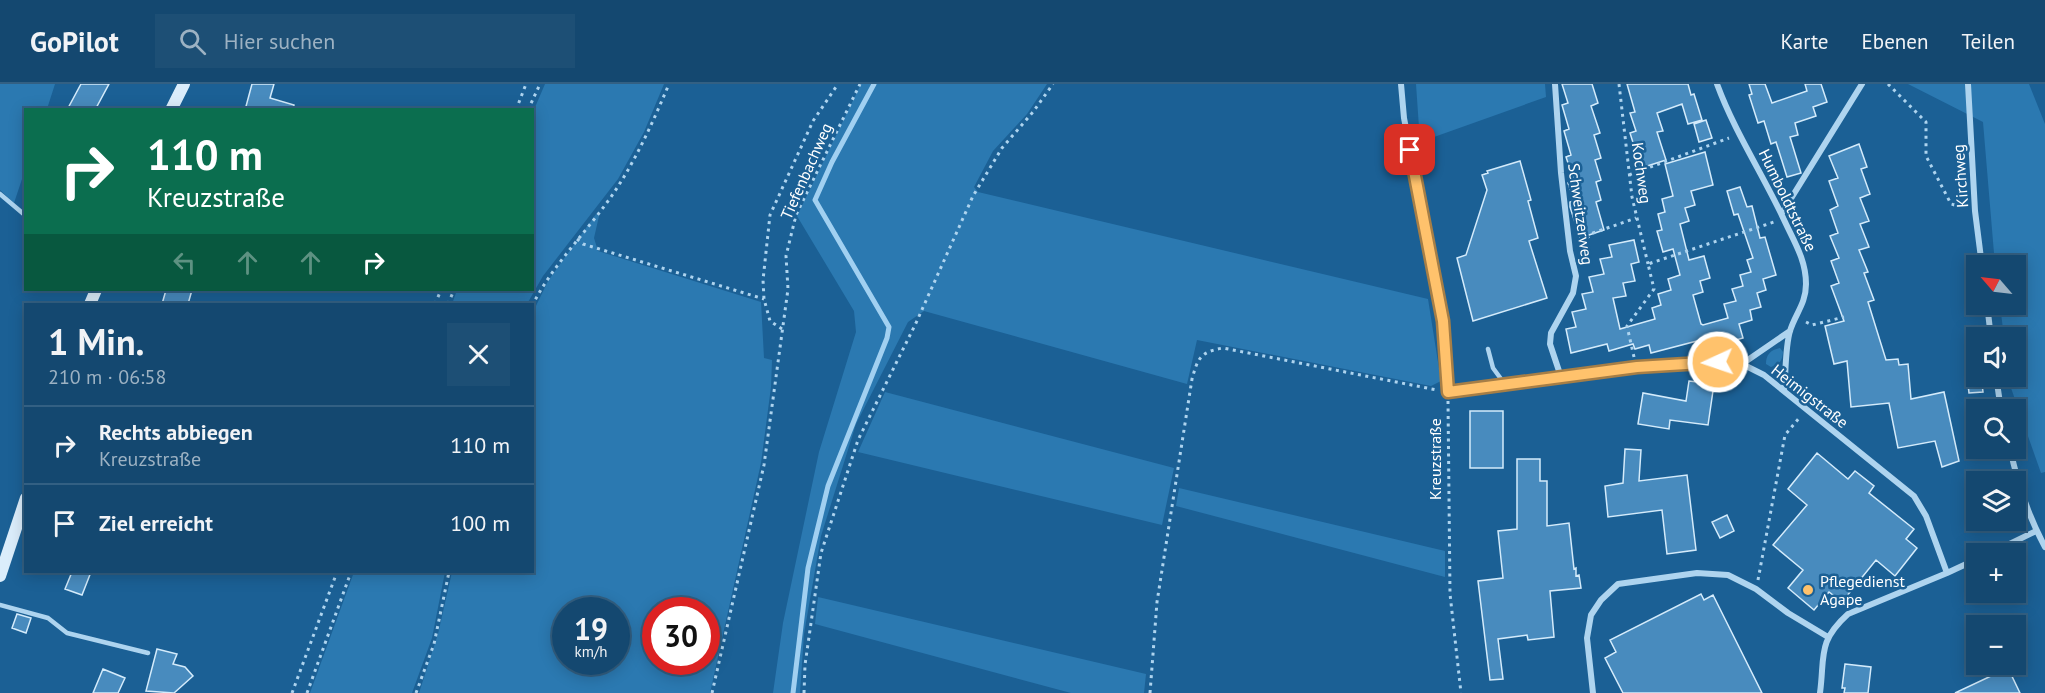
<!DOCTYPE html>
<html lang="de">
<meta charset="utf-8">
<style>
body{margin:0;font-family:"PT Sans",sans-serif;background:#1d4f75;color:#f1f3f6;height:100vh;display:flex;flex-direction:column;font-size:22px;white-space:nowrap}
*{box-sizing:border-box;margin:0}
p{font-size:20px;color:#9db2c3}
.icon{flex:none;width:33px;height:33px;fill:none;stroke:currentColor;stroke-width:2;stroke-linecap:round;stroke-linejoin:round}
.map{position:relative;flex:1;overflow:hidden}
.panel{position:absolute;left:24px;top:219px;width:510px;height:270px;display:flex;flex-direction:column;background:#144870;border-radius:0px;box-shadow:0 3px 15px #0003,0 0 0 2px #336083}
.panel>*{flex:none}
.top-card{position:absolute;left:24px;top:24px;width:510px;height:183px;border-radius:0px;box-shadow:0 3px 15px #0003,0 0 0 2px #336083;background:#0b6e4f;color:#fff;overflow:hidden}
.needle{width:39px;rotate:298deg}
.fabs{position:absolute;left:1966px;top:171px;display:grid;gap:12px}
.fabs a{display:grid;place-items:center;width:60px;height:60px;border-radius:0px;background:#144870;box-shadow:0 3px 15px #0003,0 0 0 2px #336083;font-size:30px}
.speed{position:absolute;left:552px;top:513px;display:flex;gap:12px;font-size:30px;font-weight:700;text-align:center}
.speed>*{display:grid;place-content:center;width:78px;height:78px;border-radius:50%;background:#144870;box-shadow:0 3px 15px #0003,0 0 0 2px #336083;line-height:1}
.speed small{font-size:15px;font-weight:400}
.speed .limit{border:9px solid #d22;background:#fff;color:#111}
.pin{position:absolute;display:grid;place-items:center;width:51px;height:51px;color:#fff;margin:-26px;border-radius:12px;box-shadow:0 3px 9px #0006}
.me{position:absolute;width:66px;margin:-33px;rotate:267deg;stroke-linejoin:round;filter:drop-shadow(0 0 4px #0008)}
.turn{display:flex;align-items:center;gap:21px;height:126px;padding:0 24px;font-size:27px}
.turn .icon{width:78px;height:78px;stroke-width:2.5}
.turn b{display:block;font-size:42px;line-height:51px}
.lanes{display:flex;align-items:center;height:57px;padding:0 24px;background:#0003;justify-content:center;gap:30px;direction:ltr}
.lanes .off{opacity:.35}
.round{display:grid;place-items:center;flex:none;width:63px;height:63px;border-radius:0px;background:#1d4f75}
.headline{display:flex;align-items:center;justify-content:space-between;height:102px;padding:0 24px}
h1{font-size:36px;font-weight:800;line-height:45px}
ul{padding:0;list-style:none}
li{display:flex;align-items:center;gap:18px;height:78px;padding:0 24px;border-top:2px solid #336083}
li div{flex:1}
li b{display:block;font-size:22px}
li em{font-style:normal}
header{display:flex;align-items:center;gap:36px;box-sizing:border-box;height:84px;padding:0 30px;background:#144870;border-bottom:2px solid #336083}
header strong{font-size:28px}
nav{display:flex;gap:33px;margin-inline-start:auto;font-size:21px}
.search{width:420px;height:54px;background:#1d4f75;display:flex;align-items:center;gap:15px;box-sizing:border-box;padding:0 21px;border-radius:0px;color:#9db2c3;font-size:22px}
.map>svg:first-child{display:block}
</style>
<header>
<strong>GoPilot</strong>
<div class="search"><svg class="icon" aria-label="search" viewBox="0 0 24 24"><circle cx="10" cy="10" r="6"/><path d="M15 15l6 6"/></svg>Hier suchen</div>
<nav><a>Karte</a><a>Ebenen</a><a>Teilen</a></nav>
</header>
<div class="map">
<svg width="2045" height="609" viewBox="0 0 2045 609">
<rect width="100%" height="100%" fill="#1b6095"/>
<path fill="#2b79b1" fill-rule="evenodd" d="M0,0h55l-8,25 -21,1 -1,60 -11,33 -14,-13z
M545,0h119l-20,48 -26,47 -75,97 -16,28h-75l5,-14h75l1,-178z
M861,0h186l-20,30 -34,37 -19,36 4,5 450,107 13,82 -10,5 -234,-46 -10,44 -263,-73 -16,11 -52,102 -35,112 -17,98 -4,59h-27l10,-70 36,-171 37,-120 -2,-21 -57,-95z
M1416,0h129l1,13 -126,45z
M1908,0h121l16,40v348l-4,1 -30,-85 -1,-11 6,-1v-38l-12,-1 -4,-32 16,-1v-38l-21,-1 -12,-143z
M596,130l3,2 -5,22 4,13 163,51 3,56 8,2 -1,27 -10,76 -51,230h-291l19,-59 14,-62h80l1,-260 15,-31zM566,526h50v52h-50zM656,526h50v52h-50z
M1780,264l3,4c-1,9 -3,12 -12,15l-5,-3c0,-9 4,-14 14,-16z
M885,308l289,76 -12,57 -304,-73z
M1179,404l266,63v26l-269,-71z
M354,488h91l-13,66 -20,55h-102z
M818,513l328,77 -2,19h-73l-256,-69z"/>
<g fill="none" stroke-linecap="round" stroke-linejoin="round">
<path stroke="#a1d0f1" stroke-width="5" d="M793,609l15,-125 20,-82 59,-148 2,-11 -74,-127 17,-38 42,-78"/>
</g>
<path fill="#488bbe" stroke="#d4ebfb" stroke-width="1.5" d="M81,0h28l-14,26h-28z
M252,0h22l-4,14 24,7 -1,5h-48z
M1562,0h30l6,19 -7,3 9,27 -6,2 7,23 -6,2 6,20 -5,2 5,18 -5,2 8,28 -24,8 -10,-31v-5l4,-1 -6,-18 6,-2 -8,-24 5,-2 -7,-24 5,-2 -7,-24 6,-2z
M1627,0h61l3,11 3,-1 8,26 -14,4 -6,-20 -25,9 6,18 -6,1 9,28 -25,8 -11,-35 6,-2 -6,-18 5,-1z
M1749,0h16l7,19 35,-12 -2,-7h16l6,18 -14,5 3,9 -21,7 3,12 -8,2 11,36 -14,4 -11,-35 -5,2 -7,-23 -6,2 -9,-28 3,-1z
M1706,36l6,18 -13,4 -5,-18z
M1859,60l8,23 -6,2 9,25 -10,4 9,23 -9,3 9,23 -10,3 9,22 -4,1 10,27 -6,2 18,58 12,-1 1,6 9,-1 3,35 33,-7 15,69 -17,6 -7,-26 -37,7 -9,-45 -38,4 -4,-46 -13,3 -9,-38 19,-5 -13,-35 8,-3 -8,-22 8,-3 -9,-22 8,-3 -8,-23 8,-4 -9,-25 9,-3 -9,-22z
M1705,68l8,33 -22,6 4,14 -10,3 4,13 -9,3 9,36 15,-4 6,22 -10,3 3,11 -10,3 8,29 2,1 25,-7 -4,-14 12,-3 -4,-12 11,-3 -3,-11 11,-3 -4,-12 6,-2 -15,-44 -4,1 -7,-24 13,-4 7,20 5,-1 8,32 5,-1 11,38 -13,4 3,11 -9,3 4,14 -11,3 2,10 -13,4 4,14 -21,6 -2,-9 -69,18 -2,-8 -14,4 -2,-5 -24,7 -2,-7 -36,9 -5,-24 10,-2 -4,-15 14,-3 -4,-15 11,-2 -4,-15 15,-3 -4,-15 12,-2 -3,-12 25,-5 5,22 -8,2 4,17 -12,2 3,13 -13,2 7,31 35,-10 -3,-11 9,-3 -3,-11 13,-4 -3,-11 12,-4 -7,-26 -10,3 -6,-21 5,-1 -4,-16 7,-2 -3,-13 11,-3 -8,-32z
M1520,77l11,39 -3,1 10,37 -9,3 18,57 -74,23 -16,-63 9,-3 21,-65 -5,-15 6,-2 -1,-2z
M166,206h26l-4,14h-26z
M1967,292h14l2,16 -14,1z
M1689,297l25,3 -6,41 -38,-5 -1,9 -31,-5 5,-31 43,8z
M1470,327h33v57h-33z
M1625,365l16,1 -2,31 48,-6 9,75 -29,4 -5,-44 -54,7 -3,-31 18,-3z
M1817,369l31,26 7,-8 19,15 -5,7 45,36 -8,10 11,9 -22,28 -19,-16 -34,42 -13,-10 -15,18 -26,-22 15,-18 -30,-25 34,-40 -19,-16z
M1517,375h23v22h7v45l22,-3 5,46 2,-1v8l3,-1 2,13 -31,3 4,46 -26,3 -1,-5 -29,4 5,40 -13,1 -12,-99 25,-3 -5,-47 19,-2z
M1727,431l7,16 -14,7 -8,-16z
M72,488h19l-9,23 -17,-6z
M1701,510l3,6 9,-5 49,98h-139l-18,-35 11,-6 -6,-12z
M17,530l14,4 -5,15 -14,-5z
M157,565l20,5 -4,10 12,3 8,9 -19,17 -28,-2z
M1845,580l26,3 -3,26h-24l1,-5h-3z
M2008,584l12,25h-65z
M103,585l22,9 -7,15h-25z"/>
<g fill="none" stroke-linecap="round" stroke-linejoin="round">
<path stroke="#aed4ef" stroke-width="3" stroke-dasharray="3 4.5" stroke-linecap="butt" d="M1619,0l13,113 16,67
M1888,0l38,38v34l25,48 15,4
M516,26l10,-26
M528,26l12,-26
M1629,91l100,-37
M577,155l6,5 181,55
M1581,159l12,-10 43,-15
M435,220l6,-14
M448,220l6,-14
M532,222c21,-42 55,-74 81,-112 23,-34 40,-72 56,-110
M1806,238l6,3 32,-8
M782,245l-12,-8 -6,-22 -1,-19 7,-65 43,-94 25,-37
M1634,273l-7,-31 27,-37 -6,-25 126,-42
M1448,317l2,193 11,99
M1758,496l27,-145 15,-18
M292,609l45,-121
M307,609l44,-121
M416,609l18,-49 15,-72
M712,609l52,-228 24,-176 -2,-33 10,-41 64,-131
M804,609l1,-28 16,-112 37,-113 58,-117 57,-127 29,-48 31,-36 20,-28
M1150,609l7,-91 35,-223c6,-21 8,-27 31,-31l214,42"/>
<path stroke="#aed4ef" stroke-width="4.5" d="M1413,83l12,-4
M0,110l26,22
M1488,265l5,19 11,15
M0,521l48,13 19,15 81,20"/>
<path stroke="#aed4ef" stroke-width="6" d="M1401,0l3,34 39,203 5,71 189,-25 81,-5 24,2 22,11 150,121 12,20 21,57 30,-14
M1555,0l6,89 9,78 6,25 -3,17 -22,40 -1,11 11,33
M1717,0c18,49 47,92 69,140 9,19 20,37 20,60 0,20 -11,30 -16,47 -5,17 -4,42 -6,60
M1968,0l7,127 7,55
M1782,129l80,-129
M1987,220l4,34
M1742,280l48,-33
M1996,292l5,34
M2010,364c7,34 19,69 35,99
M1989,470l47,-23
M1593,609l-6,-55 4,-23 10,-15 17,-16 79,-11 31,2 28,14 32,24 40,24
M1820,609c5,-37 -3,-51 28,-79l99,-41"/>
<path stroke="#dbedfb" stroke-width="12" d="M171,26l13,-26
M90,220l6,-14
M0,492l26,-78"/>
</g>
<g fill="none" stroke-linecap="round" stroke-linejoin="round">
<g stroke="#a67e46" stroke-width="15">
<path id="route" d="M1410,66l33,171 5,71 189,-25 81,-5"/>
</g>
<use href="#route" stroke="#ffc26c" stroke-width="10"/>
</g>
<circle fill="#ffc26c" stroke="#1b6095" stroke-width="2" cx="1808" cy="506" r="6"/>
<g text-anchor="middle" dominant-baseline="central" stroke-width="5" stroke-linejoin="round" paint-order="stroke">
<g font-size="16" fill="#fff" stroke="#1b6095">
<text transform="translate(806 87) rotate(-66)">Tiefenbachweg</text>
<text transform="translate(1642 89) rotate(82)">Kochweg</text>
<text transform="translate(1960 92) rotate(-94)">Kirchweg</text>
<text transform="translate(1788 116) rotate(64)">Humboldtstraße</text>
<text transform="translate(1581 130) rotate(82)">Schweitzerweg</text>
<text transform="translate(1810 312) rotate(38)">Heimigstraße</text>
<text transform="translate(1435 375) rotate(-90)">Kreuzstraße</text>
</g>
<g font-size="16" fill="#fff" stroke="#1b6095" text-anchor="start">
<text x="1820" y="497">Pflegedienst<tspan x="1820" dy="18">Agape</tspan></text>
</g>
</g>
</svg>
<div class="fabs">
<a><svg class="needle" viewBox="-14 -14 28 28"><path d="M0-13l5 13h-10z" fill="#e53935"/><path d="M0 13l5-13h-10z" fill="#9db2c3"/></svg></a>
<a><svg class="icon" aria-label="sound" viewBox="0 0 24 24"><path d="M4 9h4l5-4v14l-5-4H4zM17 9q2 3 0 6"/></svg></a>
<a><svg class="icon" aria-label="search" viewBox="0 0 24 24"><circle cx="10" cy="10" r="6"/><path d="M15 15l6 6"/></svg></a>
<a><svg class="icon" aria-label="layers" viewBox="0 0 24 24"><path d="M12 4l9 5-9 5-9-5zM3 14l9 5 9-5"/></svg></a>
<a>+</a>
<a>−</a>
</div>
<div class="speed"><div>19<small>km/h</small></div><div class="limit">30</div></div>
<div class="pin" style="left:1410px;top:66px;background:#d93025"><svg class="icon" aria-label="arrive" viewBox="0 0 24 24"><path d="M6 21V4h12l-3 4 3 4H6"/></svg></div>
<svg class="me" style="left:1718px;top:278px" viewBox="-20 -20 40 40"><circle r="17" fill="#ffc26c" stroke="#fff" stroke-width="3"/><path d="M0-11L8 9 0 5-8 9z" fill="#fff"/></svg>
<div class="top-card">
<div class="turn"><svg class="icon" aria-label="right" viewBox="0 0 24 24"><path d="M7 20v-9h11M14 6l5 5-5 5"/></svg><div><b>110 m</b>Kreuzstraße</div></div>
<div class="lanes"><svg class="icon off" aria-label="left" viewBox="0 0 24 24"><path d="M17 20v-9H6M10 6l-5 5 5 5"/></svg><svg class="icon off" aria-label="ahead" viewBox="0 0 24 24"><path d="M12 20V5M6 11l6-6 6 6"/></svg><svg class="icon off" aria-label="ahead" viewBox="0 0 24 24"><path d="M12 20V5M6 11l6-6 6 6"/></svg><svg class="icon" aria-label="right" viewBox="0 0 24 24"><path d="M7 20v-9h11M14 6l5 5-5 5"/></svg></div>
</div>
<section class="panel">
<div class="headline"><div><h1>1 Min.</h1><p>210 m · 06:58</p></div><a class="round"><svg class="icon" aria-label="close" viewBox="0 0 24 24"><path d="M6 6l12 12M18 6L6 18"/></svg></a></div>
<ul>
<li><svg class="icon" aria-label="right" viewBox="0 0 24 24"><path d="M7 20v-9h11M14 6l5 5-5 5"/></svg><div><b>Rechts abbiegen</b><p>Kreuzstraße</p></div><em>110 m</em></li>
<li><svg class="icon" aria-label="arrive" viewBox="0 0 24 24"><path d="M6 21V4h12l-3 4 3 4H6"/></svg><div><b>Ziel erreicht</b></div><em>100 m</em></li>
</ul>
</section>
</div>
